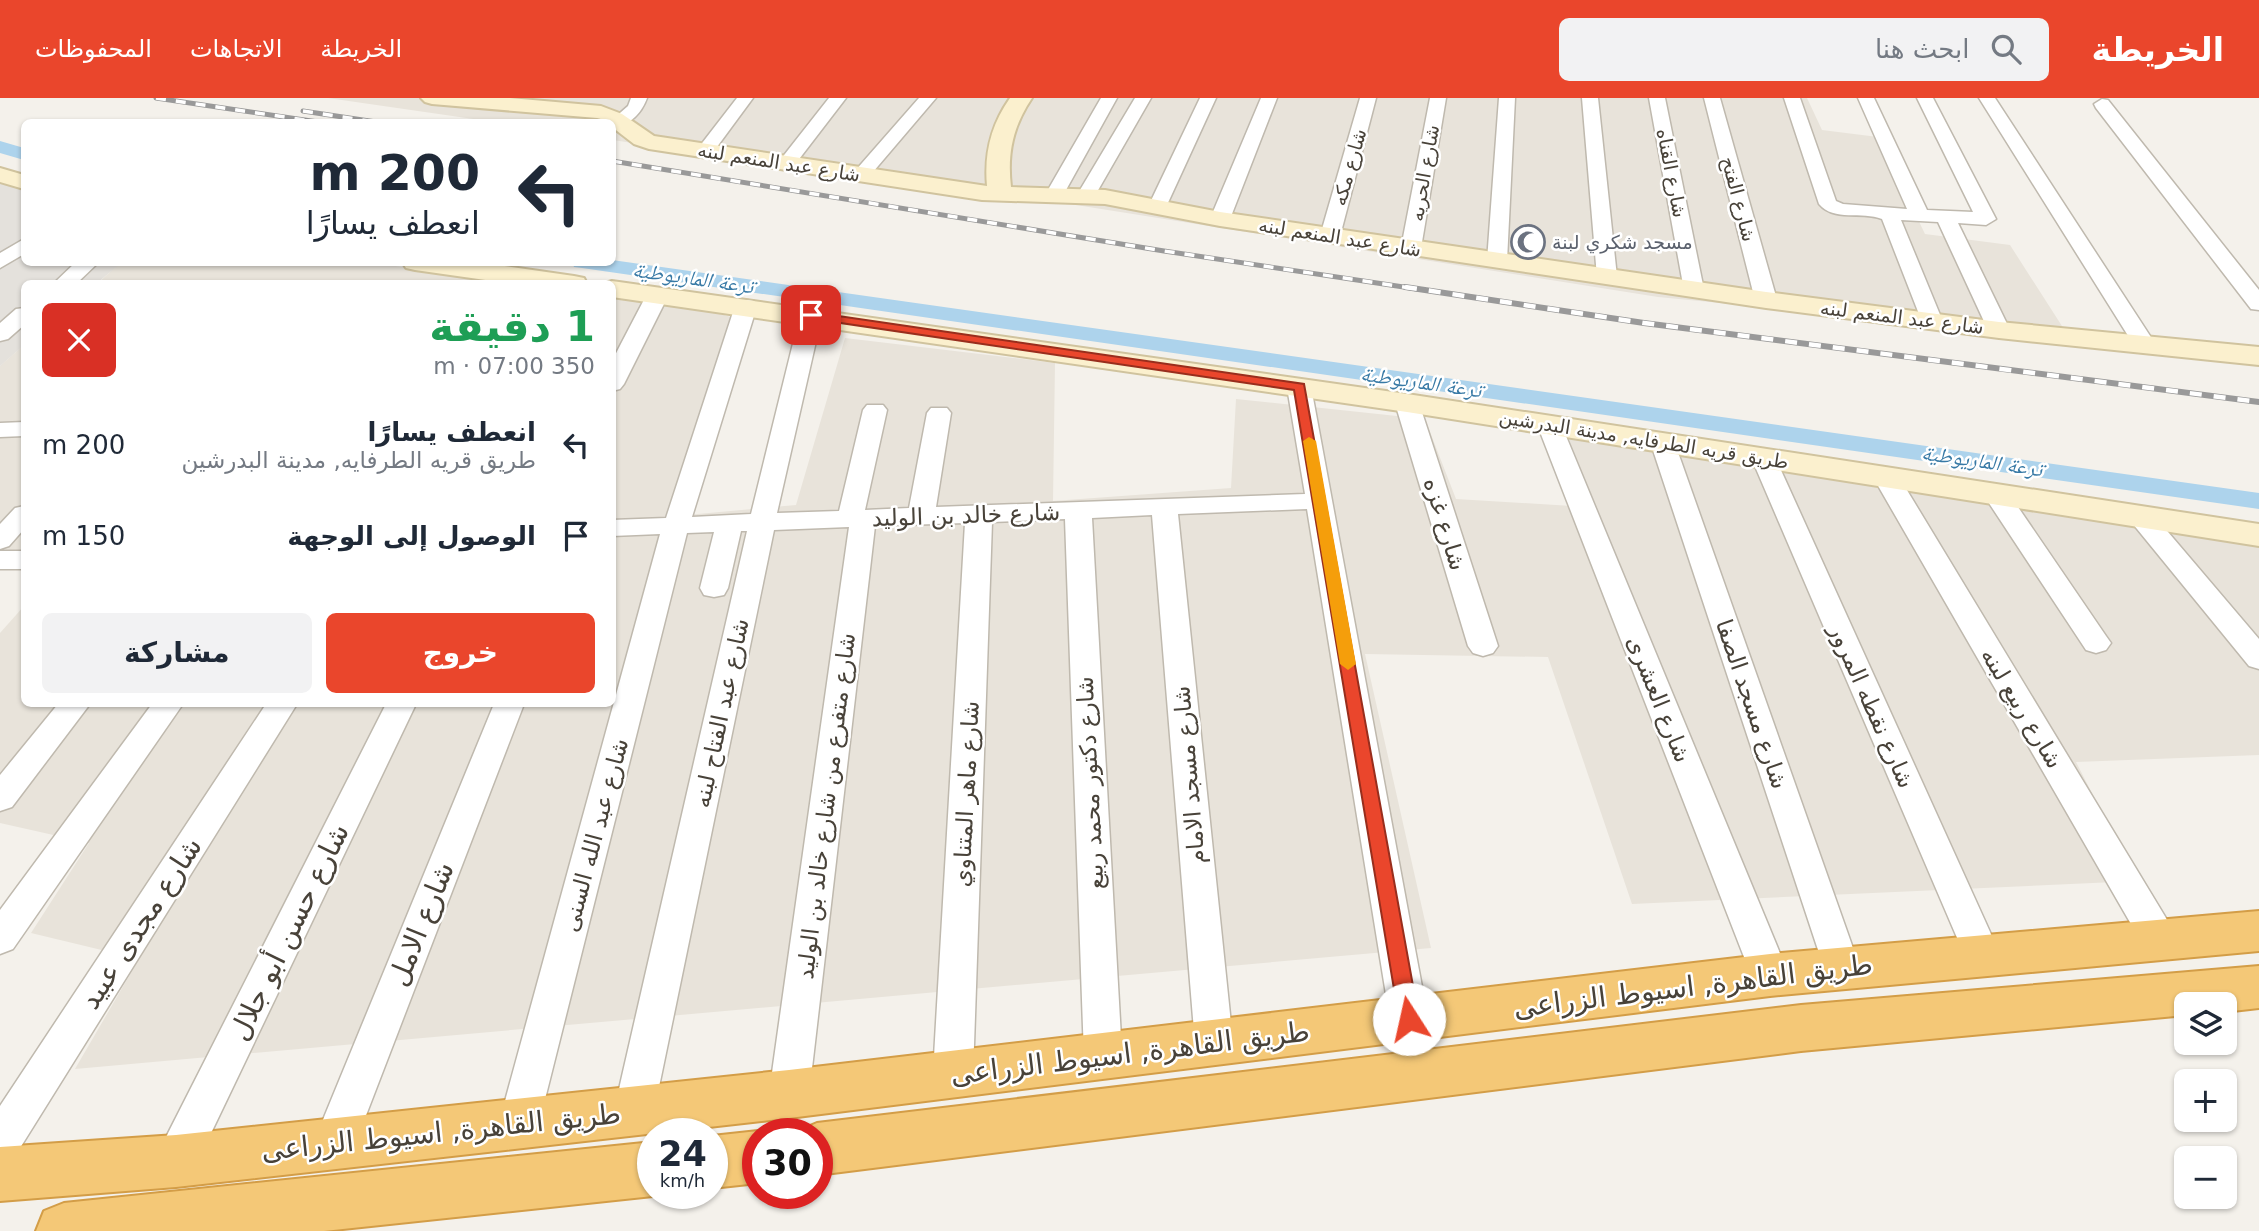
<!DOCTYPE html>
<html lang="ar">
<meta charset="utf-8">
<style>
body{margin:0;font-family:"DejaVu Sans","Noto Naskh Arabic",sans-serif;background:#f2f2f3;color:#1f2937;direction:rtl;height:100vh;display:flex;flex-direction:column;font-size:26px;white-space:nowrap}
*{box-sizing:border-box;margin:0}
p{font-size:23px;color:#747a83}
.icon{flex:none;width:38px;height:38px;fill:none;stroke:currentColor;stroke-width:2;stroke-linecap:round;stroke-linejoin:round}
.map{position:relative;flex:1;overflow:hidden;direction:ltr}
.side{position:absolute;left:21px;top:182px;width:595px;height:427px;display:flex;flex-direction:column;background:#fff;border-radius:10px;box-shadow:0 2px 5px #0004;direction:rtl}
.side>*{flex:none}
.top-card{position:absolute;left:21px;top:21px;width:595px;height:147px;border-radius:10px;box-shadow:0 2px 5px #0004;direction:rtl;background:#fff;color:#1f2937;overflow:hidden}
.tools{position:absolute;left:2174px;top:894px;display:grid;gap:14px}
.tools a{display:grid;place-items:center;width:63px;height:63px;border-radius:10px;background:#fff;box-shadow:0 2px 5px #0004;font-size:35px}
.speed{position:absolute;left:637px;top:1020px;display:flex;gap:14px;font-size:35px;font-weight:700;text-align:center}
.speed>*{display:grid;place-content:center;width:91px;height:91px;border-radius:50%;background:#fff;box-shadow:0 2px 5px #0004;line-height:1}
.speed small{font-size:18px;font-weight:400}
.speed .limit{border:10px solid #d22;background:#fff;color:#111}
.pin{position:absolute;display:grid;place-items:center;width:60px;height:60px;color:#fff;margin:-30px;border-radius:14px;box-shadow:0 4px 10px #0006}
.me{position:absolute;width:77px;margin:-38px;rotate:350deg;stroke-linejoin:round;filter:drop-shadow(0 0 5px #0008)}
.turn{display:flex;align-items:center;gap:24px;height:147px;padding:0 21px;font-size:32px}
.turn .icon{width:91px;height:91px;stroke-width:2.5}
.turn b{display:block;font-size:49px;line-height:60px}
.round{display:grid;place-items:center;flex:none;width:74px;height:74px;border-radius:10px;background:#f2f2f3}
.headline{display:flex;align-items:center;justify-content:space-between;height:119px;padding:0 21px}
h1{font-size:42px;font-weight:700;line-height:52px;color:#1e9e55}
.cta{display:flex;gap:14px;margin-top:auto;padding:14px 21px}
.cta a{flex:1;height:80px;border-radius:10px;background:#ea462c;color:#fff;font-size:28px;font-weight:700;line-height:80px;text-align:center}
.cta a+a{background:#f2f2f3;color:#1f2937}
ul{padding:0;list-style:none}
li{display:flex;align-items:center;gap:21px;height:91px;padding:0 21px}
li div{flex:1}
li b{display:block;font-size:26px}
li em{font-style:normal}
header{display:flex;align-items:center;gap:42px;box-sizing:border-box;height:98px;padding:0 35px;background:#ea462c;color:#fff}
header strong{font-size:33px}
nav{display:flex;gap:38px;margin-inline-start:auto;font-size:24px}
.search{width:490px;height:63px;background:#f2f2f3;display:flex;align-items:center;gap:18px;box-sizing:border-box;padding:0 24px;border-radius:10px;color:#747a83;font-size:26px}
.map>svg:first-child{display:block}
</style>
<header>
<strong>الخريطة</strong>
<div class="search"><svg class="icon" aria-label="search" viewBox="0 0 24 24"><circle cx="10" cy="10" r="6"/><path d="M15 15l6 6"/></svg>ابحث هنا</div>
<nav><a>الخريطة</a><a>الاتجاهات</a><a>المحفوظات</a></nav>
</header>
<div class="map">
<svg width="2259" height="1133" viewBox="0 0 2259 1133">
<rect width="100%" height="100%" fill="#f4f1eb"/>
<path fill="#e8e3da" d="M328,0h1479l15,32 56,7 47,97 85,11 59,92 -411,-40 -689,-109 -221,-27 -135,-21 -1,-18h-118z
M121,164h243l166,21 -433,1z
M613,196l63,8 59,16 -70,199 131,-12 49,-167 210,25 -2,138 178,-13 5,-89 189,20 31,80 132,8 -19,-69 690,102v215l-183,7 61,119 -505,23 -84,-247 -183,-3 66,294 -1356,121 64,-110 -108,-26 58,-90 -89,-20v-190l24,-27v98h588z
M24,247v219l-24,2v-200z"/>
<path fill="#e4e1dc" d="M0,84l24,9v71l97,1 -24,20 -73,1v61l-24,21z"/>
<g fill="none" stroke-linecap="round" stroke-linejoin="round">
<path fill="#add3ec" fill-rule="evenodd" d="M0,43l24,7v12l-24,-7z
M612,162l1647,233v16l-1677,-241 -8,-1 -2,-5h40z"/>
<g stroke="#bfb9ae" stroke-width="3">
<path id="street" d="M631,0h16c-5,14 -17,29 -33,26l-2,-4 16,-14z
M737,0h16l-42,57h-12l-3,-4z
M829,0h17l-53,69h-12l-3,-4 3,-4z
M919,0h17l-69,81h-12l-3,-4 3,-4z
M1101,0h16l-56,101h-14l-2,-4z
M1135,0h16l-58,101h-14l-2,-4z
M1200,0h16l-50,109 -9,6 -7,-2 -2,-4z
M1261,0h16l-47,121 -10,6 -7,-2 -3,-4z
M1360,0h16l-36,138 -10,6 -10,-6z
M1430,0h16l-25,150 -3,4h-14l-3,-4z
M1499,0h16l-8,163 -3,4h-14l-3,-4z
M1582,0h16l19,179 -3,4h-14l-3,-4z
M1649,0h16l39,192 -3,4h-14l-3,-4z
M1704,0h16l57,202 -4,4h-14l-4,-4z
M1784,0h16l36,103 7,3 64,5 -49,-111h16l53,112 46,2 -56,-114h16l63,121 -10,6 -28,-2 52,107 -3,5h-16l-3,-5 -50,-108 -37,-2 42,102 -3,5h-16l-42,-108c-20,-8 -48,3 -63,-15z
M1979,0h16l161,247 -3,5h-16z
M2102,1l6,1 151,190v20l-8,-1 -155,-201 -2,-4z
M24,141v15l-24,14v-15z
M76,164h23l-23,22h-23z
M658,190l7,2 4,4 -45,90 -4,5 -8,2v-30l35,-67 4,-4z
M746,202l8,1 3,5 -65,211 59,-3 49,-199 3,-5h16l3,5 -45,198 62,-2 24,-101 4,-5h16l4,5 -22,100 44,-2 18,-95 4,-5h16l4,5 -15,94 369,-13 -18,-107 4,-5h16l4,5 117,632 -6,12 -13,5 -13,-5 -6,-12 -83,-510 -129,5 55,529 -5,13 -14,5 -14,-5 -5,-13 -43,-528 -60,3 30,538 -5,13 -14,5 -14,-5 -5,-13 -19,-537 -73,3 -19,552 -6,13 -14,5 -14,-5 -6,-13 32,-551 -90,3 -66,568 -6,13 -14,6 -14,-6 -6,-13 80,-567 -75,3 -120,581 -6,14 -14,5 -14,-5 -6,-14 133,-580h-6l-13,57 -4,7 -10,2 -10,-2 -4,-7 14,-56 -27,1 -148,590 -6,14 -14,6 -14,-6 -6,-14 161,-589 -48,2v-16l54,-2 69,-212 3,-5z
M24,210v17l-16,14 -8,2v-18l16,-14z
M1407,298l8,2 4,5 79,243 -5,7 -10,3 -10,-3 -5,-7 -73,-243 4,-5z
M1549,319l9,2 3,5 228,551 -6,12 -13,4 -13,-4 -6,-12 -214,-551 3,-5z
M24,324v14l-24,1v-14z
M1662,336l9,2 3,5 186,527 -5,11 -13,5 -13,-5 -5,-11 -174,-527 3,-5z
M1763,352l9,2 3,5 225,497 -5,11 -13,5 -13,-5 -5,-11 -213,-497 3,-5z
M1886,371l9,3 4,5 273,451 5,11 -5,11 -13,5 -13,-5 -273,-473 4,-5z
M1996,388l9,2 101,148 5,7 -5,7 -10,3 -10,-3 -103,-156 4,-6z
M24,408v23l-15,17 -9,3v-25l15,-16z
M2142,412l9,2 108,127v30l-10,-3 -116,-142 -4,-6 4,-6z
M0,453h24v18h-24z
M58,606h32l-78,103 -12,4v-36z
M152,606h31l-170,245 -13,5v-44z
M266,606h31l-282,452 -15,6v-56z
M386,606h30l-225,471 -15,6 -15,-6 -6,-14 6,-14z
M494,606h30l-169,440 -6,14 -15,6 -15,-6 -6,-14z"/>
</g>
<g stroke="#d0c39e" stroke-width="4">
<path id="secondary" d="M421,0h89l91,8 21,8 32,22 333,50c-3,-33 4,-61 23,-88h22c-19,28 -25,55 -21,89l94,3 115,22 546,80 233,30 260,25v18l-260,-27 -233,-30 -546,-82 -115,-22 -123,-4 -333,-51 -15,-5 -22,-17v-5l-15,-4 -165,-14 -7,-2z
M0,70l24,7v14l-24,-7z
M402,164h74l98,14 10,2 3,6h-74l-98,-14 -9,-2z
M612,183l795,113 852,130v22l-852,-134 -795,-115v-13h-10z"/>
</g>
<g stroke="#d39d47" stroke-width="4">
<path id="highway" d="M2259,813v40l-489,45 -981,122 -613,69 -176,14v-54l176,-12 613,-65 981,-116z
M2259,868v42l-35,4v-8h-38v11l-385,36 -984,124v-41h-20l1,-3 19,-8 984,-118z
M758,1033l8,3h-8v49l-46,5v-52z
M653,1044v52h5l-5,2 -329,35h-288l8,-20 20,-8z"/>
</g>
<use href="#street" fill="#fff" fill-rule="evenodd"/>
<use href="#secondary" fill="#fbf0ce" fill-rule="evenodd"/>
<use href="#highway" fill="#f4c877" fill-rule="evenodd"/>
<g stroke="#999" stroke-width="5">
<path id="rail-far1" d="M156,0l162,24
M303,13l73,11
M612,63l552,90 253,38"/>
</g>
<g stroke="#999" stroke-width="6">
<path id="rail" d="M1405,189l239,36 615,79"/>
</g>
<use href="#rail-far1" stroke="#fff" stroke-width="3.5" stroke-dasharray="10" stroke-linecap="butt"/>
<use href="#rail" stroke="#fff" stroke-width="4.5" stroke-dasharray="12" stroke-linecap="butt"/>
</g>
<path fill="#ea462c" stroke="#982e1d" stroke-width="2" d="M811,214l493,72 115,635 -3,7 -7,2 -7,-2 -3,-7 -105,-629 -487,-72 -1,-3z"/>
<path fill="#f59e0b" d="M1309,339l7,4 40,223 -8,6 -8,-6 -37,-223z"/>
<defs>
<g id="mosque-ring" transform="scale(1.75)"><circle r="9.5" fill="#fff" stroke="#6b7280" stroke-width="1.5"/><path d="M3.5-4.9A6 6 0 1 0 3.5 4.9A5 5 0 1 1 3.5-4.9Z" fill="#6b7280"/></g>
</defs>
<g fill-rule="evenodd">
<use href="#mosque-ring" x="1528" y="144"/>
</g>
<g text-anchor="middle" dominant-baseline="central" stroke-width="5" stroke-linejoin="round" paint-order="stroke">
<g font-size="19" fill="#484239" stroke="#fff">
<text transform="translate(779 64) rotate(9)">شارع عبد المنعم لبنه</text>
<text transform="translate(1349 69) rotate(-74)">شارع مكه</text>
<text transform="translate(1424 75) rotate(-80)">شارع الحريه</text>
<text transform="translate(1672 75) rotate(79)">شارع القناه</text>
<text transform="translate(1739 101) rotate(75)">شارع الفتح</text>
<text transform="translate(1340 139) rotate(9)">شارع عبد المنعم لبنه</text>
<text transform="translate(1902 219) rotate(7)">شارع عبد المنعم لبنه</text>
<text transform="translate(1644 341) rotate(9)">طريق قريه الطرفايه, مدينة البدرشين</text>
</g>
<g font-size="19" fill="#5b616d" stroke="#fff" text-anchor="start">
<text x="1552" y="144">مسجد شكري لبنة</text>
</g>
<g font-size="21" font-style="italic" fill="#3779a5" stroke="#fff">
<text transform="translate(693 180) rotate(8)">ترعة الماريوطية</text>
<text transform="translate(1421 284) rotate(8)">ترعة الماريوطية</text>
<text transform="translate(1982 363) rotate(8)">ترعة الماريوطية</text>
</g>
<g font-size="23" fill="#484239" stroke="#fff">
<text transform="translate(966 417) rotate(-2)">شارع خالد بن الوليد</text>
<text transform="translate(1445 426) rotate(73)">شارع غزه</text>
<text transform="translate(1659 601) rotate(68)">شارع العشرى</text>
<text transform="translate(1752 606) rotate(71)">شارع مسجد الصفا</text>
<text transform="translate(1872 608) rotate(66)">شارع نقطه المرور</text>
<text transform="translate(2022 610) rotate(59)">شارع ربيع لبنه</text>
<text transform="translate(721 615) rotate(-78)">شارع عبد الفتاح لبنه</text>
<text transform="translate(1189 677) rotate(-95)">شارع مسجد الامام</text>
<text transform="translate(1090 685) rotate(-93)">شارع دكتور محمد ربيع</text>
<text transform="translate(966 696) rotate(-87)">شارع ماهر المتناوي</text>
<text transform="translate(826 708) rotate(-83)">شارع متفرع من شارع خالد بن الوليد</text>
<text transform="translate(595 737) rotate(-75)">شارع عبد الله السنى</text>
</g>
<g font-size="28" fill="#484239" stroke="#fff">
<text transform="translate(141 825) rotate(-57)">شارع مجدى عبيد</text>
<text transform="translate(421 826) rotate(-68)">شارع الامل</text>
<text transform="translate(289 834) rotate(-64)">شارع حسن أبو جلال</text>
<text transform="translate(1693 888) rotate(-7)">طريق القاهرة, اسيوط الزراعى</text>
<text transform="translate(1130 955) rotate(-7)">طريق القاهرة, اسيوط الزراعى</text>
<text transform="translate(441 1034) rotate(-6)">طريق القاهرة, اسيوط الزراعى</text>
</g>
</g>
</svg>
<div class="tools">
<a><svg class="icon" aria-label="layers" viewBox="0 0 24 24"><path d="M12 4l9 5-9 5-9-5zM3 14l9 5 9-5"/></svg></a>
<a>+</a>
<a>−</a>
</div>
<div class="speed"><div>24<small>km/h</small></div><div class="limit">30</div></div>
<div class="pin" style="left:811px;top:217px;background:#d93025"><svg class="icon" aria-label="arrive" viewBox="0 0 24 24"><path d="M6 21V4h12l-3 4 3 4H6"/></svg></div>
<svg class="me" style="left:1409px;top:921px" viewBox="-20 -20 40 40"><circle r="19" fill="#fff"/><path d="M0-13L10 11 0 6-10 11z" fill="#ea462c"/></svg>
<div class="top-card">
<div class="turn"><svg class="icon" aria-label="left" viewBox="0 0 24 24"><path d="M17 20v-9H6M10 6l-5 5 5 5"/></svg><div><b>200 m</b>انعطف يسارًا</div></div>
</div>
<section class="side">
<div class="headline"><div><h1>1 دقيقة</h1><p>350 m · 07:00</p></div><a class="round" style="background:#d93025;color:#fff"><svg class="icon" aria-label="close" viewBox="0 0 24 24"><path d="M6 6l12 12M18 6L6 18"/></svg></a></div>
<ul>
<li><svg class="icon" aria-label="left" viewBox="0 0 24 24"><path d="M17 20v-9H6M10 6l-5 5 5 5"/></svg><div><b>انعطف يسارًا</b><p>طريق قريه الطرفايه, مدينة البدرشين</p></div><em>200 m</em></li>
<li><svg class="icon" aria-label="arrive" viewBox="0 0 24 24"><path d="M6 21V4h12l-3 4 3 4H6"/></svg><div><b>الوصول إلى الوجهة</b></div><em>150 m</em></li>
</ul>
<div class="cta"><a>خروج</a><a>مشاركة</a></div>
</section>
</div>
